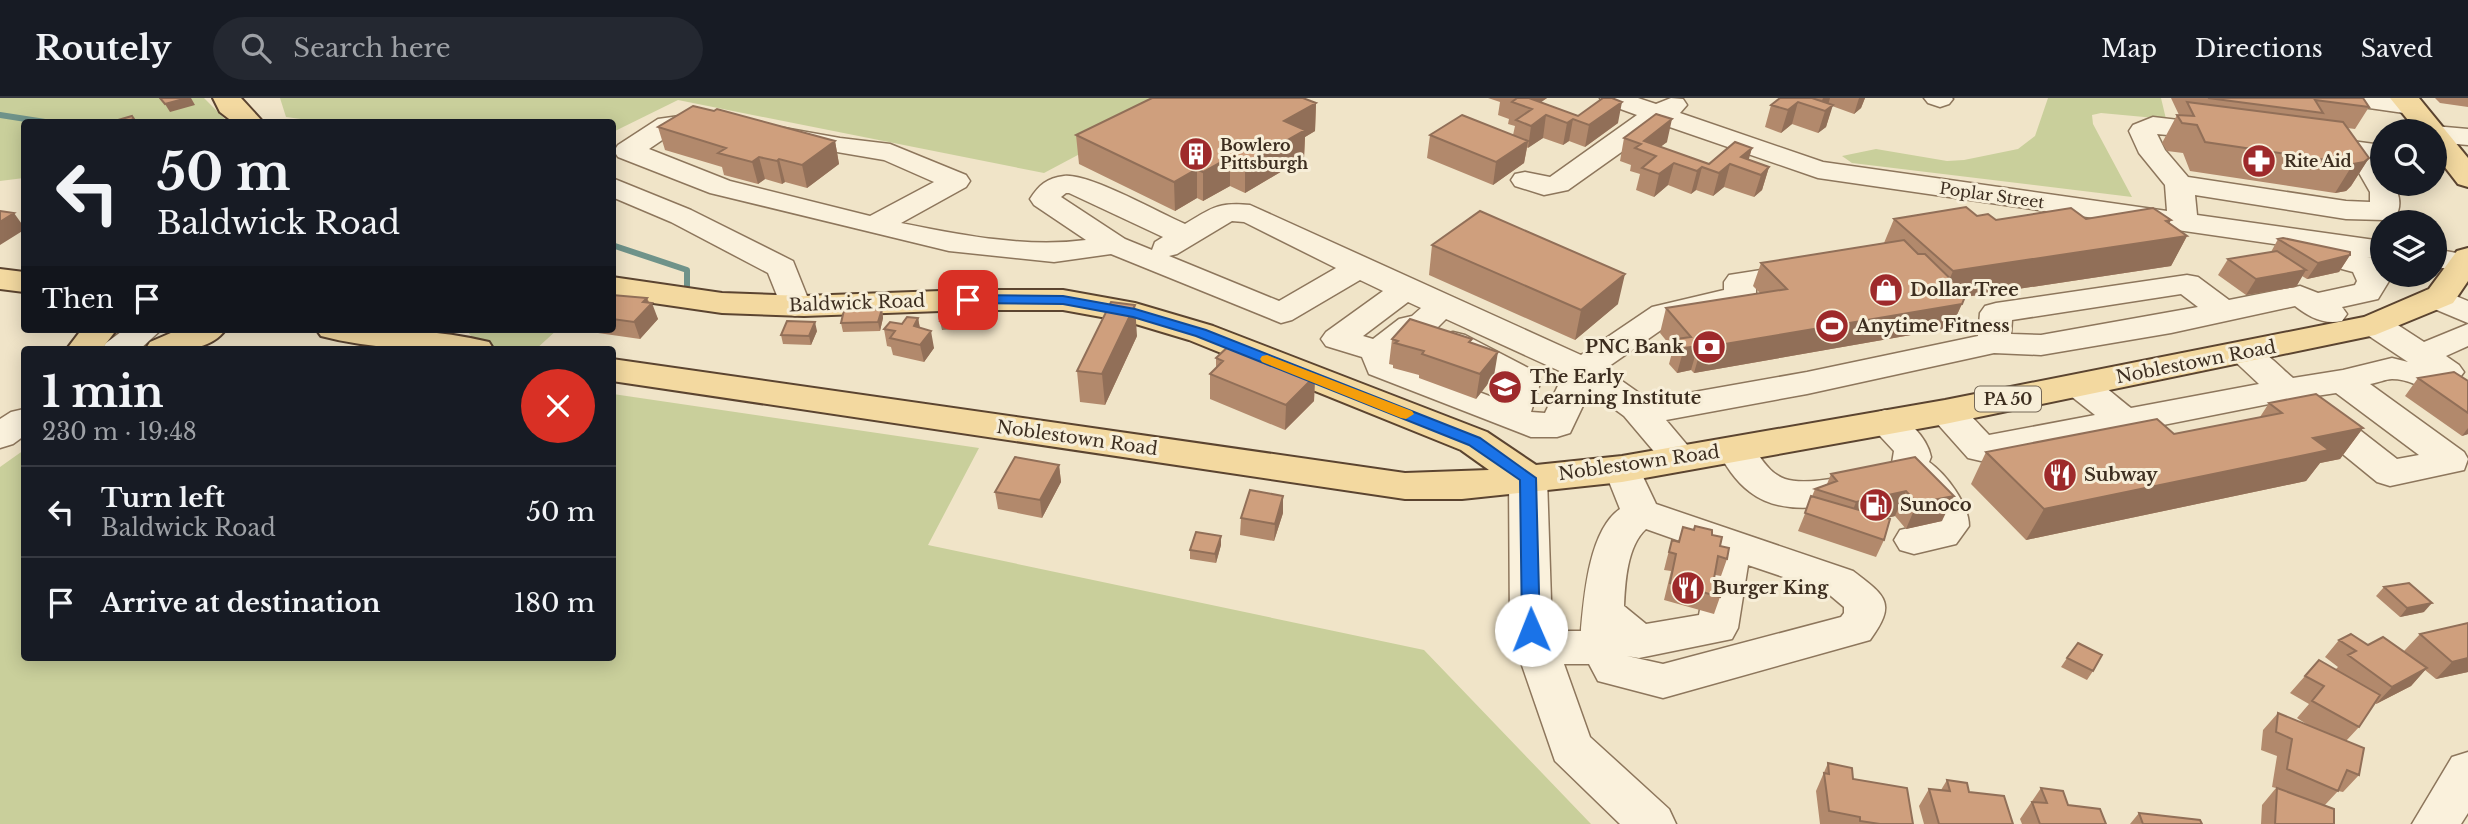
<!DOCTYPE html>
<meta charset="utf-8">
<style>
body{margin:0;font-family:"Libre Baskerville",serif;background:#242831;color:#f1f3f6;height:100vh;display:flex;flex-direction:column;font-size:26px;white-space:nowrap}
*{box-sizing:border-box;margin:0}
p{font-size:23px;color:#9ea1a6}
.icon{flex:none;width:38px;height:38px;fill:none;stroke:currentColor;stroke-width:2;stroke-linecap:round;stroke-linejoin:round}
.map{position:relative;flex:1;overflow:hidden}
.details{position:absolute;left:21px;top:248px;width:595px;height:315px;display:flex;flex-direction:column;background:#171b24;border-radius:7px;box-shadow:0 4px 18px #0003}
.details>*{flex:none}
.top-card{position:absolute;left:21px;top:21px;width:595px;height:214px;border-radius:7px;box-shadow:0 4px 18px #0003;background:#171b24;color:#f1f3f6;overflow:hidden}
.buttons{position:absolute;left:2370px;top:21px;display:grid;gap:14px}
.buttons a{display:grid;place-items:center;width:77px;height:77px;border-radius:50%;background:#171b24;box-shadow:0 4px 18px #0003;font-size:35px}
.pin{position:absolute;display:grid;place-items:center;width:60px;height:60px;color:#fff;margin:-30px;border-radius:14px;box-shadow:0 4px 10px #0006}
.me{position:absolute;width:77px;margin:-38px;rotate:359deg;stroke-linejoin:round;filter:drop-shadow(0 0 5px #0008)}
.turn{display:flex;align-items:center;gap:24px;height:147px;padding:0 21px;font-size:32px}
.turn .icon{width:91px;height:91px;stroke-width:2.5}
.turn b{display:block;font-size:49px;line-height:60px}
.then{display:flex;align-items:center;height:66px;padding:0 21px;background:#0003;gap:14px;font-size:26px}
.round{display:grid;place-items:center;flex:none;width:74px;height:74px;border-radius:37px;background:#242831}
.summary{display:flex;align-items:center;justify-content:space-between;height:119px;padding:0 21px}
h1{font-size:42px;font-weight:700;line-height:52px}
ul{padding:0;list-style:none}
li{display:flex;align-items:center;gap:21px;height:91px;padding:0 21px;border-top:2px solid #363941}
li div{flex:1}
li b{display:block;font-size:26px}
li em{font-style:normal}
header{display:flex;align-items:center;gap:42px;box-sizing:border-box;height:98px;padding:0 35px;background:#171b24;border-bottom:2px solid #363941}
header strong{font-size:33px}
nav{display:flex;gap:38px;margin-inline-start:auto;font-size:24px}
.search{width:490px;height:63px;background:#242831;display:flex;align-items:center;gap:18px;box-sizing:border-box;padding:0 24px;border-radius:38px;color:#9ea1a6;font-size:26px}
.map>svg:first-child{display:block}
</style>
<header>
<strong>Routely</strong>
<div class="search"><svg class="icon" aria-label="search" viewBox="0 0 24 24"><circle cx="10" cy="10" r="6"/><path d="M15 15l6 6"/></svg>Search here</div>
<nav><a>Map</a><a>Directions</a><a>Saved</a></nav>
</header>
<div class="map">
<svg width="2468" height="726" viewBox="0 0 2468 726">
<rect width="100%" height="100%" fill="#f0e4c8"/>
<path fill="#c9cf9b" d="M0,0h204l24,24h-204v56l-24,3z
M280,0h905l-141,75 -366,-73 -65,32 -1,-10h-289l-37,-5z
M2048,0h113l5,21 -65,-6 -9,2 1,9 39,73 -280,-34 -10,-7 34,-7 71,12 17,-1 54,-11 17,-13z
M447,231h111l-23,21h-53l-14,-18z
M613,296l366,54 -51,97 496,105 167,174h-1591v-357l24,-17v208h588z"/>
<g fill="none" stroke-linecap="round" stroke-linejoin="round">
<path stroke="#6f938a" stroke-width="6" d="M0,17l45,7
M612,147l75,25v16"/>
<g stroke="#8d765c" stroke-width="3">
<path id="minor" d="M1600,0h38l18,6 15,-6 12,1 4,6 -7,8 143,49 344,49 -2,-26 -26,-32 -10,-22 4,-6 20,-8 77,9 4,6 -4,6 -9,2 -64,-6 8,16 23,27 158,24 24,1v-10l-20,-35 -46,-7 -4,-6 4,-6 10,-2 68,9v39h11c7,10 9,23 2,33l-10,3 -39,-1 -151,-24 2,20 185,26v18l-15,-2 10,2 5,8v8h4l3,6 -11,18 -36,8 5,7 -5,7c-18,4 -33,-4 -47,-15l-124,27 -130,22 -47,-2 -187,41 -141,26 33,39 -5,9 -13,3 -13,-3 -44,-52 -34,-25 -20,42 -13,4h-26l-162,-63 -7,-17 -36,-11 -5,-7 5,-7 57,-41 -23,-11 -68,40 -11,3 -170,-69 -57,8 -105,-11 -239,-58 -92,-36 -4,-6 4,-6 40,-26 43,-6 139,25 50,6 76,31 4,6 -4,6 -65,36c60,12 124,25 185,17l-52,-35 -4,-6c9,-14 17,-21 34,-23 25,-3 95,37 121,48 27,-16 32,-22 65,-19l331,150 71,-48 72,-17v-8l5,-7 76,-12 11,2 5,7 -5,7 -60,10v7l-5,7 -77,18 -69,48 44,31 158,-28 171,-36 2,-23 5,-7 11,-3 191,-28 11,2 31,23 71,-14 18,7 37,-8 2,-4 -4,-9 -37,-10 -4,-6 4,-6 -498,-72 -157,-54 -93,66 -24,5 -29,-9 -4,-6 4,-6 10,-2 25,5 87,-62 -33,-12zM701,31l183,31 50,22 -64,34 -140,-35 -81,-32 25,-17zM1066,95h3l94,44 -8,5 -3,8 -27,-11 -64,-42zM1232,123l12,1 92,46 -57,33 -110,-45 8,-2zM2181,196l17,13 -157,28 -30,-1 1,-14zM1408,204l13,6 -9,8 -13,3 -26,20 -10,-3zM1446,221l118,54 -19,40 -14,-1 10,-32 -5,-8 -71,-37 -12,-3 -12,3 -5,7 5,7 64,35 -5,16 -103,-39 -2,-7 25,-19 13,-3z
M1924,0h28l1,1 -4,5 -9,3 -12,-4z
M2342,0h68l10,2 4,6 -4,6 -9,2 -56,-8 -9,-3z
M2434,28l34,3v16l-34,-3v-11h-12z
M612,80l79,32 102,51 18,45 -5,7 -11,3 -11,-3 -16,-40 -97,-51 -59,-25z
M2434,151l34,6v16l-34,-4z
M2436,190l32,13v22l-43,-18 -5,-7 5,-7z
M2375,217l12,3 37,24 44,-18v22l-22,10 13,9 5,7 -6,8 10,6v27c-27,-7 -46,-34 -76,-34 -6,0 -15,4 -22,5l94,68 4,7 -4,11 -74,16 -13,-4 -98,-80 -298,59 -13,-3 -41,-46 6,-8c26,-7 39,14 56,31l106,-20 -28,-22 -5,-8 5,-8c26,-6 44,16 64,31l128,-24 -33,-31 5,-7c26,-7 43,16 62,32l50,-8 49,-12 16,4 -45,-30 -4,-7 4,-7zM2336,295l83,62 -22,4 -81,-63z
M125,231h37l-23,21h-38l5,-7z
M24,311v27l-11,8 -13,4v-29l11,-7z
M1885,312c20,6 42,26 46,47l-2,5c17,12 40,42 40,64l-13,18 -42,10 -14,-4 -6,-10 6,-10 30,-7 -4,-16 -18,-22c-46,13 -115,40 -158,7 -15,-11 -25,-28 -34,-43l5,-9c38,-10 34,28 64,39 23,8 85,-6 107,-16l2,-12 -27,-29 5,-8z
M1622,359l13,3 21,44 197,67c33,25 44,32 17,69l-207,58 -65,-17 -9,-17h-25l26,73 79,72 7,15h-56l-65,-63 -39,-113 -6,-18 -1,-152 6,-9 13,-4 13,4 6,9 5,153h29c3,-34 8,-101 39,-122l-16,-40 5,-9zM1646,431l65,23 -12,63 -53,9 -22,-18c1,-23 3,-60 22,-77zM1748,467l77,26 19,16v6l-3,4 -178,47 -36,-8 12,2 93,-19 6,-11z
M2468,654v61l-7,11h-49l40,-67z"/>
</g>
<g stroke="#5b4430" stroke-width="4">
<path id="major" d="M213,0h28l22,24h-30l-13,-10z
M2390,0h29l49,60v29l-10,-3 -24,-31v-22h-17z
M2468,150v33l-15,22 -78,32 -430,89 -323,58 -160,17h-57l-793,-118v-22l793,114 84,-3 -28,-20 -272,-110 -60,-18 -66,-12h-95l-164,6 -82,-3 -110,-16v-20l110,16 82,3 164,-6h95l72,13 78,23 274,106 49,33 86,-9 323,-56 419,-83 65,-28 28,-38z
M0,171l24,3v20l-24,-3z
M82,231h35l-16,21h-35z
M180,231h46c-17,25 -55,21 -81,21l5,-8z
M316,231c58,0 116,-1 173,13l5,8c-58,0 -116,1 -173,-14z"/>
</g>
<use href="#minor" fill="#faf1dc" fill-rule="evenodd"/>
<use href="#major" fill="#f3d9a0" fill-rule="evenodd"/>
</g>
<path fill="#b2896c" d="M1488,0h59l-6,4 37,14 40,7 -33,24 -16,-6 -6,4 -20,-7 -16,10 -3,15 -31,22 -66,-27 3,-23h83l2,-9 -7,-2 1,-5 -11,-4 2,-13z
M1780,0h85l-4,10 -7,6 -22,-8 -6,21 -8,6 -26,-9 -11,9 -16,-6 6,-22z
M2171,0h192l6,9 -14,22 -8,-1 22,30 -18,28 -5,5 -11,2 -145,-22 -7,-18 -16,-2 -5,-8 15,-28h2z
M2435,0h33v9l-28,-4z
M1316,5l-1,28 -10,6 -1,21 -59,35 -15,-7 -27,15 -6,-3 -22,13 -96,-47 -3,-29z
M658,29l177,14 4,23 -32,24 -22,-6 -3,2 -17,-5 -7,5 -34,-9 -2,-8 -57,-17z
M1624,40l43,4 -7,5 49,17 43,-16 -4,12 21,7 -7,23 -8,7 -30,-10 -11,9 -17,-6 -5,4 -23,-9 -14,12 -18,-7 4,-16 -10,-3 1,-6 -11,-4z
M1977,118l19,4 90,-1 83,5 18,12 -16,30 -206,31 -14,31 -257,45 -3,-3 -14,3 -8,-9 4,-15 -13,-16 6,-25 94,-15 -7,-7 8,-23 123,-20 10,-24z
M2278,141l72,16 -11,17 -32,7 -5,-3 -6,11 -50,8 -28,-20 10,-16 43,-7z
M1432,147l186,59 -43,36 -146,-65z
M612,197l35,3 11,21 -18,20 -42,-6 -2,-4h16z
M882,211l1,9 -3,13 -37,1 -2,-9z
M961,217l-4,14 -15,1 -2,-9z
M918,220l2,10 14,20 -10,14 -31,-7 -2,-8 -4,-1 -3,-17 18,-5z
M817,233l-6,14 -28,-1 -2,-9z
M1137,238l-32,69 -25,-3 -3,-31z
M1392,241h80l-1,3 23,34 -18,23 -57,-21v-3l-26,-7v-3l-4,-1z
M1216,260l99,18 -1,25 -29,29 -75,-31v-25l6,-6z
M2418,280l50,3v53l-6,2 -57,-40z
M2269,305l94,25 -23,31 -20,4 -14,18 -280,59 -55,-56 15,-32 188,-18 86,-17z
M1915,359l27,64 -36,8 -11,-13 -8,2 -3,22 -8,17 -78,-26 17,-42 12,-5 4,-10z
M1059,367l2,17 -19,36 -44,-9 -3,-17z
M1283,415l-9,28 -34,-6 1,-17z
M1683,429l29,8 8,11 7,13 -6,17 -6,-1 -2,9 7,13 -6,17 -50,-14 7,-29 -7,-1 3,-12 5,-18 6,2z
M1221,438v9l-5,18 -26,-4v-9z
M2384,489l40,25 -24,5 -24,-21z
M2468,525v49l-32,7 -11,-9 -14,16 -35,18 -1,-1 -16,24 -13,14 13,34 -16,17 -5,-1 -14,15 10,18h-73l1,-19 14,-17 -4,-1 5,-31 -16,-6 2,-20 15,-17 33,14 -14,-9 12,-14 -19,-11 15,-17 31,-7 2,-2 -13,-10 14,-17 70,15 -5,-4 16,-17z
M2067,560l26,13 -6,9 -26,-13z
M1828,665l25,16 60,45h-93l-4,-33z
M1947,682l22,12 44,32h-89l-5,-18 10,-17 12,1z
M2041,690l27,17 38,19h-84l-2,-5z
M2139,715l63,11h-72z"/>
<path fill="#916f58" d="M187,0h4l4,7 -25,7 -5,-8z
M1521,0h26l-16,11z
M1823,0h7l-2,7 -9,4z
M1859,0h6l-4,10 -7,6z
M1622,4l-4,21 -33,24 4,-22z
M1798,4l-6,22 -11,9 7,-23z
M1316,5l-1,28 -10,6 -1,21 -59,35v-29l39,-43z
M1833,7l-7,22 -8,6 7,-22z
M1546,17l-3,23 -15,10 3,-22z
M1573,21l-4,22 -6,4 4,-22z
M1672,21l-5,23 -16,12 -7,-13z
M835,43l4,23 -32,24 -5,-23z
M1528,43l-4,22 -31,22 3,-23z
M1752,50l-6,21 -5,-12z
M759,59l6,22 -7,5 -6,-22z
M1230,59v29l-27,15v-29z
M2369,60l-18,28 -5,5 -11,2 18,-29z
M779,61l6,23 -3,2 -5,-23z
M1674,65l-6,22 -14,12 5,-23z
M1730,66l-6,23 -11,9 6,-23z
M1702,69l-6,23 -5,4 6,-23z
M1769,69l-7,23 -8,7 7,-22z
M1197,71v29l-22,13 -1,-29z
M14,115l10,14v3l-24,15v-23z
M2171,122l-11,20 27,-4 -16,30 -206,31 -14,31 -257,45 7,-25 239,-47 13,-30z
M2350,157l-11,17 -32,7 11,-16z
M2306,172l-10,17 -50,8 10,-16z
M1625,176l-7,30 -43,36 6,-30z
M647,200l2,8 3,-3 6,16 -18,20 -6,-17 9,-20z
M1135,207l2,31 -32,69 -3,-31z
M959,208l2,9 -4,14 -2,-9z
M882,211l1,9 -3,13 -2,-9z
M918,220l3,17 -7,-9z
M815,224l2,9 -6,14 -2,-9z
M931,233l3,17 -10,14 -4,-17z
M1698,248l-7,24 -14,3 7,-25z
M1498,254l-4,24 -18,23 4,-25z
M1315,278l-1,25 -29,29 1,-25z
M2363,330l-23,31 -20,4 -14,18 -280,59 18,-31 269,-71z
M2468,330v6l-6,2z
M1059,367l2,17 -19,36 -2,-18z
M1906,393l-11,25 -49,12 10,-26z
M1283,398v17l-9,28 1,-17z
M1954,398l-12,25 -36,8 11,-26z
M1221,438v9l-5,18 -1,-9z
M2432,505l-8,9 -24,5 7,-9z
M2468,560v14l-32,7 16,-17z
M2427,570l-16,18 -35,18 16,-17z"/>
<path fill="#cf9f7d" stroke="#916f58" stroke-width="2" d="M160,0h27l-22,6z
M1152,0h151l13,5 -32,18 21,9 -60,34 -15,-7 -27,15 -6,-3 -23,13 -98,-47z
M1516,0h13l49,18 25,-18h9l10,4 -33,23 -16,-6 -6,4 -21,-8 -15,11 -15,-6 16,-11 -20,-7 5,-4z
M1780,0h32l21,7 -8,6 -27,-9 -10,8 -17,-5z
M2208,0h155l6,9 -54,-7 8,13z
M2187,4l156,20 26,36 -5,4 -11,2 -148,-22 -8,-17 -15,-2 -5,-8 17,1z
M693,8l21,5 3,-2 118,32 -33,24 -23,-6 -2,2 -18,-4 -7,5 -34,-9 8,-5 -68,-21z
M1656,16l16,5 -28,22 65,23 26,-22 17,6 -11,9 28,10 -8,8 -31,-11 -11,9 -17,-6 -5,4 -23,-8 -15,11 -17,-6 14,-12 -21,-8 6,-4 -17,-6z
M1462,17l66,26 -32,21 -66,-27z
M132,18l2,3 -10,3h-4l-2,-2z
M1966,109l11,9 11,-2 8,6 75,-12 15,11 67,-11 18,12 -5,1 21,15 -234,35 -59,-52z
M0,113l14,2 -14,9z
M1480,113l145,63 -44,36 -149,-65z
M2283,140l67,14v3l-32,8 -40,-24z
M1904,142l14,14h7l41,40 -4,10 -261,44 -3,-2 -14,2 -8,-9 15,-2 -25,-29 121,-19 -26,-26z
M2277,153l29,19 -50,9 -28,-20z
M612,197l35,3 -4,4 9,1 -18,19 -22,-3z
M1111,204l24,3 -33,69 -25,-3z
M945,208h14l-4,14 -15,1z
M882,211l-4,13 -37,1 3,-13z
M907,219l11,1 -4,8 17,5 -11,14 -30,-7 5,-7 -11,-2 6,-7 12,2z
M1410,221l62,20 -3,3 29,10 -18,22 -58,-20 2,-3 -29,-8 3,-2 -6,-2z
M787,223l28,1 -6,14 -28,-1z
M1232,245l83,33 -29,29 -76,-31 13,-13 -7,-3z
M2454,274l14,9v32l-50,-35z
M2316,296l47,34 -50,10 16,12 -285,59 -58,-57 171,-33 17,15 108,-21 -13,-10z
M1015,359l44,8 -19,35 -45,-8z
M1915,359l39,39 -37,7 -11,-12 -50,11 -41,-13 22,-8 -6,-7z
M1250,392l33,6 -8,28 -34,-6z
M1811,398l79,23 -6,21 -79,-27z
M1695,428l17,4v5l10,2 -2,9 9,2 -2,11 -9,-3 -5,28 9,2 -2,11 -50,-14 6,-29 -7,-2 3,-12 7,2 4,-15 11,3z
M1196,434l25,4 -6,18 -25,-4z
M2409,485l23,20 -25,5 -23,-21z
M2468,525v35l-16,4 -32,-28z
M2351,536l17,11 15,-8 44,31 -35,19 -44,-32 8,-4 -17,-11z
M2078,545l24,12 -9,16 -26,-13z
M2319,562l61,35 -21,32 -47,-26 12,-15 -19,-10z
M2278,615l86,35 -5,27 -12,-5 -9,21 -51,-22 5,-30 -16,-7z
M1828,665l24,5 1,11 54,9 6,36h-33l-20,-3v-4l-31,-6 -5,-38 5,1z
M1947,682l20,3 2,9 35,4 9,28h-74l-10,-35 21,2z
M2041,690l22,3 5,14 32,4 6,15h-66l-8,-22 15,1z
M2277,690l57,21v15h-59z
M2139,715l61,7 2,4h-59z"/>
<path fill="#1a73e8" stroke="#114b97" stroke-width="2" d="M968,197l95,1 72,13 71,21 274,108 56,40 4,152 -3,5h-13l-2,-5 -2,-150 -51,-35 -273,-109 -63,-19 -70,-13 -100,-1 -2,-3z"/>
<path fill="#f59e0b" d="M1267,257l145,56 2,3 -8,5 -5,-1 -139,-56 -2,-3 2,-3z"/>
<defs>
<g id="building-disc" transform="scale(1.75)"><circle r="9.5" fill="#9e2a2b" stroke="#f7eed8"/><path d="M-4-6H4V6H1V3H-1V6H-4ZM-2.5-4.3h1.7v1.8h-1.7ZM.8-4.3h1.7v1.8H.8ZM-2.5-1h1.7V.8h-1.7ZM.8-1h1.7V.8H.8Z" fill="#fff"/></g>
<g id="pharmacy-disc" transform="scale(1.75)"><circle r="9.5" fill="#9e2a2b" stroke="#f7eed8"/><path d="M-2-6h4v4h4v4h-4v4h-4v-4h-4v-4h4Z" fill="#fff"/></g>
<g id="shop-disc" transform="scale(1.75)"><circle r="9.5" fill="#9e2a2b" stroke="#f7eed8"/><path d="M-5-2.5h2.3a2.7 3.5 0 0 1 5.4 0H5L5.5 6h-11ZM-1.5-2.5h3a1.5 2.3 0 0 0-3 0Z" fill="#fff"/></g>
<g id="stadium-disc" transform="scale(1.75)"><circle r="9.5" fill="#9e2a2b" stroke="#f7eed8"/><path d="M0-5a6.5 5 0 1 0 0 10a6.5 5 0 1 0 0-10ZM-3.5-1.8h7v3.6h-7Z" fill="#fff"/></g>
<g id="bank-disc" transform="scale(1.75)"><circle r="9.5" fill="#9e2a2b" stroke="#f7eed8"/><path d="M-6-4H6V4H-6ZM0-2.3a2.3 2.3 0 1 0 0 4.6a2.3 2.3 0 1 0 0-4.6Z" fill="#fff"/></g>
<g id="school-disc" transform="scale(1.75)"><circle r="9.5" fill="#9e2a2b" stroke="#f7eed8"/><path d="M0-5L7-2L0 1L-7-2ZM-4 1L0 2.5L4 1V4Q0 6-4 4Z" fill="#fff"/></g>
<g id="restaurant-disc" transform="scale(1.75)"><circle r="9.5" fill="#9e2a2b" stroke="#f7eed8"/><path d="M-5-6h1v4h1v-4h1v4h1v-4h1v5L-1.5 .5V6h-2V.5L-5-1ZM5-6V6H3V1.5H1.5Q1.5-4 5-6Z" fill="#fff"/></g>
<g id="fuel-disc" transform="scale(1.75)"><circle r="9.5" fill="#9e2a2b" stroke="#f7eed8"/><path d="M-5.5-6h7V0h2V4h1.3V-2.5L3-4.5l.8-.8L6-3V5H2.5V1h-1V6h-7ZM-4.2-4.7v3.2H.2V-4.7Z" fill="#fff"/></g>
</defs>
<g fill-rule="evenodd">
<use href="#building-disc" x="1196" y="56"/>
<use href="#pharmacy-disc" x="2259" y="63"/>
<use href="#shop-disc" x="1886" y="192"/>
<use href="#stadium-disc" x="1832" y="228"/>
<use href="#bank-disc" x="1709" y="249"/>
<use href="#school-disc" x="1505" y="289"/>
<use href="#restaurant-disc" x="2060" y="377"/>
<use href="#fuel-disc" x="1876" y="407"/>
<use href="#restaurant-disc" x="1688" y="490"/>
</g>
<g text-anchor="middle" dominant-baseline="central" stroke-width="6" stroke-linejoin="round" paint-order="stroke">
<g font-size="16" font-weight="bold" fill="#3d2e20" stroke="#f7eed8" text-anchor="start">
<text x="1220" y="47">Bowlero<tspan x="1220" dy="18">Pittsburgh</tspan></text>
<text x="2284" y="63">Rite Aid</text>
</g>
<g font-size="16" fill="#3d2e20" stroke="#f7eed8">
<text transform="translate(1992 97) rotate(8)">Poplar Street</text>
</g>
<rect fill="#f7eed8" stroke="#756857" stroke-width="2" x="1975" y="288.5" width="66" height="25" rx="5"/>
<g font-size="16" font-weight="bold" fill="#3d2e20">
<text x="2008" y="301">PA 50</text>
</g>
<g font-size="18" font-weight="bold" fill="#3d2e20" stroke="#f7eed8" text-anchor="start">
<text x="1910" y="192">Dollar Tree</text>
<text x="1856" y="228">Anytime Fitness</text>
<text x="1684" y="249" text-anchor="end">PNC Bank</text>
<text x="1530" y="279">The Early<tspan x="1530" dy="21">Learning Institute</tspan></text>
<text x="2084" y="377">Subway</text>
<text x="1900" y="407">Sunoco</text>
<text x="1712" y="490">Burger King</text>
</g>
<g font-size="18" fill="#3d2e20" stroke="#f7eed8">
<text transform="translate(857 205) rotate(-2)">Baldwick Road</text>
<text transform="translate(2196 264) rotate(-11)">Noblestown Road</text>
<text transform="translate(1077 340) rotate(8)">Noblestown Road</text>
<text transform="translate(1639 365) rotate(-8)">Noblestown Road</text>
</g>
</g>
</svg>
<div class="buttons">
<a><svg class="icon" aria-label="search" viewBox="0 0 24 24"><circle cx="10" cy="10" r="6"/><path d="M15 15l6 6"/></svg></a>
<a><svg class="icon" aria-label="layers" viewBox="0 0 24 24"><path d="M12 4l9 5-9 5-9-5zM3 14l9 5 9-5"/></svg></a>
</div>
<div class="pin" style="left:968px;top:202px;background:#d93025"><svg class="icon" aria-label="arrive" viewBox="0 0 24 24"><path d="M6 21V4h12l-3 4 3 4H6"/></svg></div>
<svg class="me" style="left:1531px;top:532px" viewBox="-20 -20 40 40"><circle r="19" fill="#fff"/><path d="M0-13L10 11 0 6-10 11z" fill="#1a73e8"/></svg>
<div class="top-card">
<div class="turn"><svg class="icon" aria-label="left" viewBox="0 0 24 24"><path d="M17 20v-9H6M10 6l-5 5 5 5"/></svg><div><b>50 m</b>Baldwick Road</div></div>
<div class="then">Then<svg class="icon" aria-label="arrive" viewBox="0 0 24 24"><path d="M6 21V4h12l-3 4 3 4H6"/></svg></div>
</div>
<section class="details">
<div class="summary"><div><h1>1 min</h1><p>230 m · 19:48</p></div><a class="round" style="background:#d93025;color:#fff"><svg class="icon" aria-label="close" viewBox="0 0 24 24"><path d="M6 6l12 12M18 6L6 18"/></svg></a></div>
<ul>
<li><svg class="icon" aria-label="left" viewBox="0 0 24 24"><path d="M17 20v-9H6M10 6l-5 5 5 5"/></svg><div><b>Turn left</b><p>Baldwick Road</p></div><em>50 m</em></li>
<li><svg class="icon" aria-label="arrive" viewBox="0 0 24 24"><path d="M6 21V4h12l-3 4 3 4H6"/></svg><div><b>Arrive at destination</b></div><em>180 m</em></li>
</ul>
</section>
</div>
